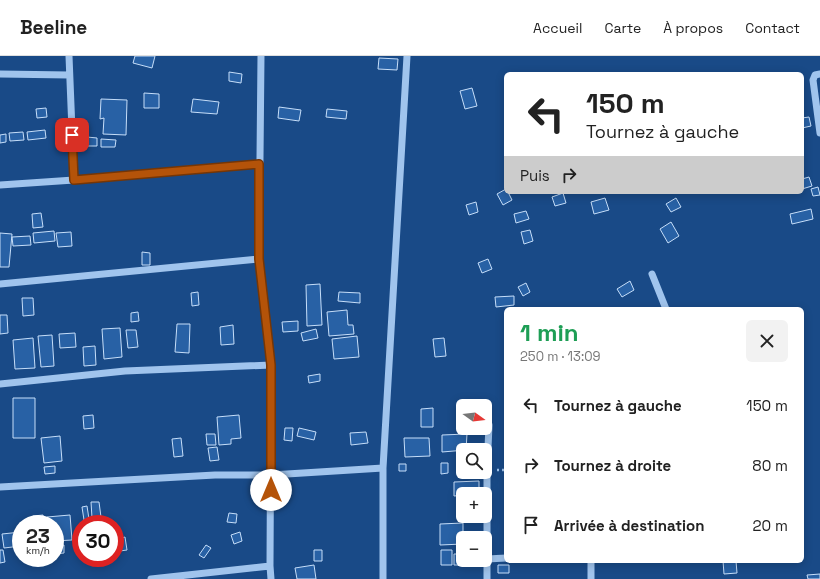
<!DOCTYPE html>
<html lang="fr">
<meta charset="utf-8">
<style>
body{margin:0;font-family:"Space Grotesk",sans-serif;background:#f2f2f2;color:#222;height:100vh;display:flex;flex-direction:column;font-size:15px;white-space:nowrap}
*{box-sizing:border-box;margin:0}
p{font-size:13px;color:#767676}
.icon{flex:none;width:22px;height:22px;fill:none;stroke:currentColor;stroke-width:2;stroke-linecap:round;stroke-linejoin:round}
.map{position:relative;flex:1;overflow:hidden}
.panel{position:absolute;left:504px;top:251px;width:300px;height:256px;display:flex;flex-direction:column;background:#fff;border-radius:6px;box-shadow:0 2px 10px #0003}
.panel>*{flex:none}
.top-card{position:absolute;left:504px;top:16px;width:300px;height:122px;border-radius:6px;box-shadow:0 2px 10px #0003;background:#fff;color:#222;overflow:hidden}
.needle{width:26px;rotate:105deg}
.buttons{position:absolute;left:456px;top:343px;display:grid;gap:8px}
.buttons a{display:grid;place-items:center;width:36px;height:36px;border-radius:6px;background:#fff;box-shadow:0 2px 10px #0003;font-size:20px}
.speed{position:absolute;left:12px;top:459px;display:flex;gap:8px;font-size:20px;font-weight:700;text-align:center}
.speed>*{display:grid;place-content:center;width:52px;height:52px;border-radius:50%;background:#fff;box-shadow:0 2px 10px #0003;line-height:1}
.speed small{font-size:10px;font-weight:400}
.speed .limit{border:6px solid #d22;background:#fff;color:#111}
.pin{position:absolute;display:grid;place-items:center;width:34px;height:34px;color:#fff;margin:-17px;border-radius:8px;box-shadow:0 2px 6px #0006}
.me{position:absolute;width:44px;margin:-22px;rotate:0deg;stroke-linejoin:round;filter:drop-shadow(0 0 3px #0008)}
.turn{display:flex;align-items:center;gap:14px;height:84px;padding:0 16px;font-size:18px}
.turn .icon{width:52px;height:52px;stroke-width:2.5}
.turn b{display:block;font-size:28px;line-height:34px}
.then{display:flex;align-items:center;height:38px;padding:0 16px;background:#0003;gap:8px;font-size:15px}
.round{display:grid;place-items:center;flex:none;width:42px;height:42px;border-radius:6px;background:#f2f2f2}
.head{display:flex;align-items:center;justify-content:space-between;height:68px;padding:0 16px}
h1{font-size:24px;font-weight:600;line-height:30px;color:#1e9e55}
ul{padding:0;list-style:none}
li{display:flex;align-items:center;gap:12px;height:60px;padding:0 16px}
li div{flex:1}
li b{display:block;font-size:15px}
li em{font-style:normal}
header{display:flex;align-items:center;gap:24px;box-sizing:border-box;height:56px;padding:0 20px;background:#fff;border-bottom:1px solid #e0e0e0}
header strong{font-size:19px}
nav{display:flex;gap:22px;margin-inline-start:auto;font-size:14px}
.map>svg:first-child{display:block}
</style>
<header>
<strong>Beeline</strong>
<nav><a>Accueil</a><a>Carte</a><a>À propos</a><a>Contact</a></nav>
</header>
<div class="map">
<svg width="820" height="523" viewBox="0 0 820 523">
<rect width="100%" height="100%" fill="#194a87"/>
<path fill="#2861a5" stroke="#c6def9" d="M135,0h20l-3,12 -19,-5z
M379,2l19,1 -1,11 -19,-1z
M229,16l13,2 -1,9 -12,-2z
M472,32l5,18 -12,3 -5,-18z
M144,37l15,1v14h-15z
M101,43l26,1 -1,35 -23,-1 1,-16 -4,1z
M193,43l26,3 -2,12 -26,-2z
M279,51l22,3 -2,11 -21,-3z
M46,52l1,9 -10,1 -1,-9z
M327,53l20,2 -1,8 -20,-2z
M809,61l2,9 -9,2v-10z
M45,74l1,8 -18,2 -1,-8z
M23,76l1,8 -14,1 -1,-8z
M6,78v8l-6,1v-8z
M87,81l10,1v8h-10z
M101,83l15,1 -1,7h-14z
M809,121l3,9 -10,3v-10z
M818,131l2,8 -7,1 -2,-7z
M506,133v3h2l4,8 -9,5 -6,-11z
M563,137l3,10 -11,3 -3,-9z
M605,142l4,12 -15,4 -3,-12z
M676,142l5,9 -10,5 -5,-8z
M476,146l2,10 -9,3 -3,-10z
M811,153l2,10 -21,5 -2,-10z
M526,155l3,8 -13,4 -2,-9z
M41,157l2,14 -10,1 -1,-14z
M671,166l8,14 -11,7 -8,-14z
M530,174l3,11 -9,3 -3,-12z
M54,175l1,10 -21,2 -1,-10z
M71,176l1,14 -14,1 -2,-14z
M0,177l12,1 -3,33h-9z
M30,180l1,9 -18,1 -1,-9z
M142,196l8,1v12h-8z
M488,203l4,10 -10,4 -4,-10z
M630,225l4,9 -12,7 -5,-8z
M526,227l4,9 -7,4 -5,-9z
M320,228l2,41 -15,1 -1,-41z
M198,236l1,13 -7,1 -1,-13z
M339,236l21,1v10l-22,-2z
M514,240v9l-18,2 -1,-10z
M22,242h11l1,17 -11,1z
M347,254l1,15h5l1,9 -25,2 -2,-24z
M138,256l1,9 -8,1v-9z
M0,259h7l1,18 -8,1z
M298,265v10l-15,1 -1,-10z
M177,268h13l-1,29 -14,-1z
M233,269l1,19 -13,1 -1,-18z
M120,272l2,29 -18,2 -2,-30z
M316,273l2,9 -15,3 -2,-8z
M126,274h10l2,17 -10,1z
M75,277l1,14 -16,1 -1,-14z
M52,279l2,31 -13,1 -3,-31z
M357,280l2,21 -25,2 -2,-20z
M33,282l2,30 -20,1 -2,-29z
M444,282l2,18 -11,1 -2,-18z
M95,290l1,19 -12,1 -1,-19z
M320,318v7l-11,2 -1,-7z
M13,342h22v40h-22z
M433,352v19h-12v-18z
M93,359l1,13 -10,1 -1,-13z
M239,359l2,23 -10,1v5l-12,1 -2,-28z
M285,372h8l-1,13 -8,-1z
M299,372l17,4 -2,8 -17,-4z
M366,376l2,11 -17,2 -1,-12z
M206,378h9l1,11h-9z
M467,378l-1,16 -24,2v-17z
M60,380l2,25 -18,2 -3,-25z
M181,382l2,18 -9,1 -2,-18z
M404,382h25l1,18 -25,1z
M217,391l2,13 -9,1 -2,-13z
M441,407h7v10l-7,1z
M399,408h7v7h-7z
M55,410v7l-10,1 -1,-7z
M479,425v13l-25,2v-14z
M91,446h8l2,15 -9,1z
M87,450l2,13 -5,1 -2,-13z
M229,457l8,1 -1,9 -9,-1z
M43,459v9h-10v-8z
M70,459l2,25 -17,1v-17h-8v-7z
M463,467v21l-23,1v-21z
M21,476v14l-17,2 -2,-14z
M240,476l2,9 -8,3 -3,-9z
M125,481l2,13 -7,1 -2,-12z
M64,489v8l-9,1v-8z
M206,489l5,3 -7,10 -5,-3z
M0,494h3l2,12 -5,1z
M314,494h8v11h-8z
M441,494h11v15h-11z
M454,498h9l3,11h-12z
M723,505h13l1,12 -13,1z
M314,509l2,14h-19l-2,-11z
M498,509h11v8h-11z
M820,518v5h-12l-1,-4z"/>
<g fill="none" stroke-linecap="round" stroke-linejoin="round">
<path stroke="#a0c4ed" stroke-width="2.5" stroke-dasharray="2 3" stroke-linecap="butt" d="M497,414h9"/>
<path stroke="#a0c4ed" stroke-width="7" d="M261,0l-2,203 12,106 -1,201
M0,18l69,1
M820,18l-5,1 -2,5 7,53
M74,124l185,-16
M0,129l74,-5 -5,-124
M652,218l14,35
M0,228l259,-25
M0,328l125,-13 146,-6
M0,431l215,-12h56l112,-7
M487,503l19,-1
M151,523l119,-13 1,13
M383,523v-111l24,-412
M487,523v-108l2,-46
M591,523v-18"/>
</g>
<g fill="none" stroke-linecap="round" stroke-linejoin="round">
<g stroke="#753606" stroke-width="10">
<path id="route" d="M72,79l2,45 185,-16v95l12,106v125"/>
</g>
<use href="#route" stroke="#b45309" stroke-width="7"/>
</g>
</svg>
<div class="buttons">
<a><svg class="needle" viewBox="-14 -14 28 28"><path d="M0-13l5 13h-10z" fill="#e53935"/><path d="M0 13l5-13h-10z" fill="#767676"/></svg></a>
<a><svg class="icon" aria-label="search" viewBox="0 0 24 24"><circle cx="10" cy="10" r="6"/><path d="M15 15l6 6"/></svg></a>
<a>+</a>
<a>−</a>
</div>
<div class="speed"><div>23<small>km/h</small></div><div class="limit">30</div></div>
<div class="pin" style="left:72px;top:79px;background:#d93025"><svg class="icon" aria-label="arrive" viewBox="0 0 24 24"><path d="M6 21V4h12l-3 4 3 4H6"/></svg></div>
<svg class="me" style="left:271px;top:434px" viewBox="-20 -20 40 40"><circle r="19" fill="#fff"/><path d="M0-13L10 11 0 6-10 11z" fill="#b45309"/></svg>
<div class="top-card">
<div class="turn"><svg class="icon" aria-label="left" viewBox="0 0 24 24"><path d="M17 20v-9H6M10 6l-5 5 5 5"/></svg><div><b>150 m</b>Tournez à gauche</div></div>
<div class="then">Puis<svg class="icon" aria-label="right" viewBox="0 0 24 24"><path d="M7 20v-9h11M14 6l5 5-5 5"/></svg></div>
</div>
<section class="panel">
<div class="head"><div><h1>1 min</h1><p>250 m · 13:09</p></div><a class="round"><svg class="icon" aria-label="close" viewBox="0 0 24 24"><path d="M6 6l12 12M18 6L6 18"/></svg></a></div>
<ul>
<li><svg class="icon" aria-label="left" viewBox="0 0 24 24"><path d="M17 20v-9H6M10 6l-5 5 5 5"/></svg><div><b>Tournez à gauche</b></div><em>150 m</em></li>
<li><svg class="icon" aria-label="right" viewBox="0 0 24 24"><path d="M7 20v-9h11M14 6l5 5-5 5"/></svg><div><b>Tournez à droite</b></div><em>80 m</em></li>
<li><svg class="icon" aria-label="arrive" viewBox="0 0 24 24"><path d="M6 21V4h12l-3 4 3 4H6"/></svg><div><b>Arrivée à destination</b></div><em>20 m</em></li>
</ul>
</section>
</div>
